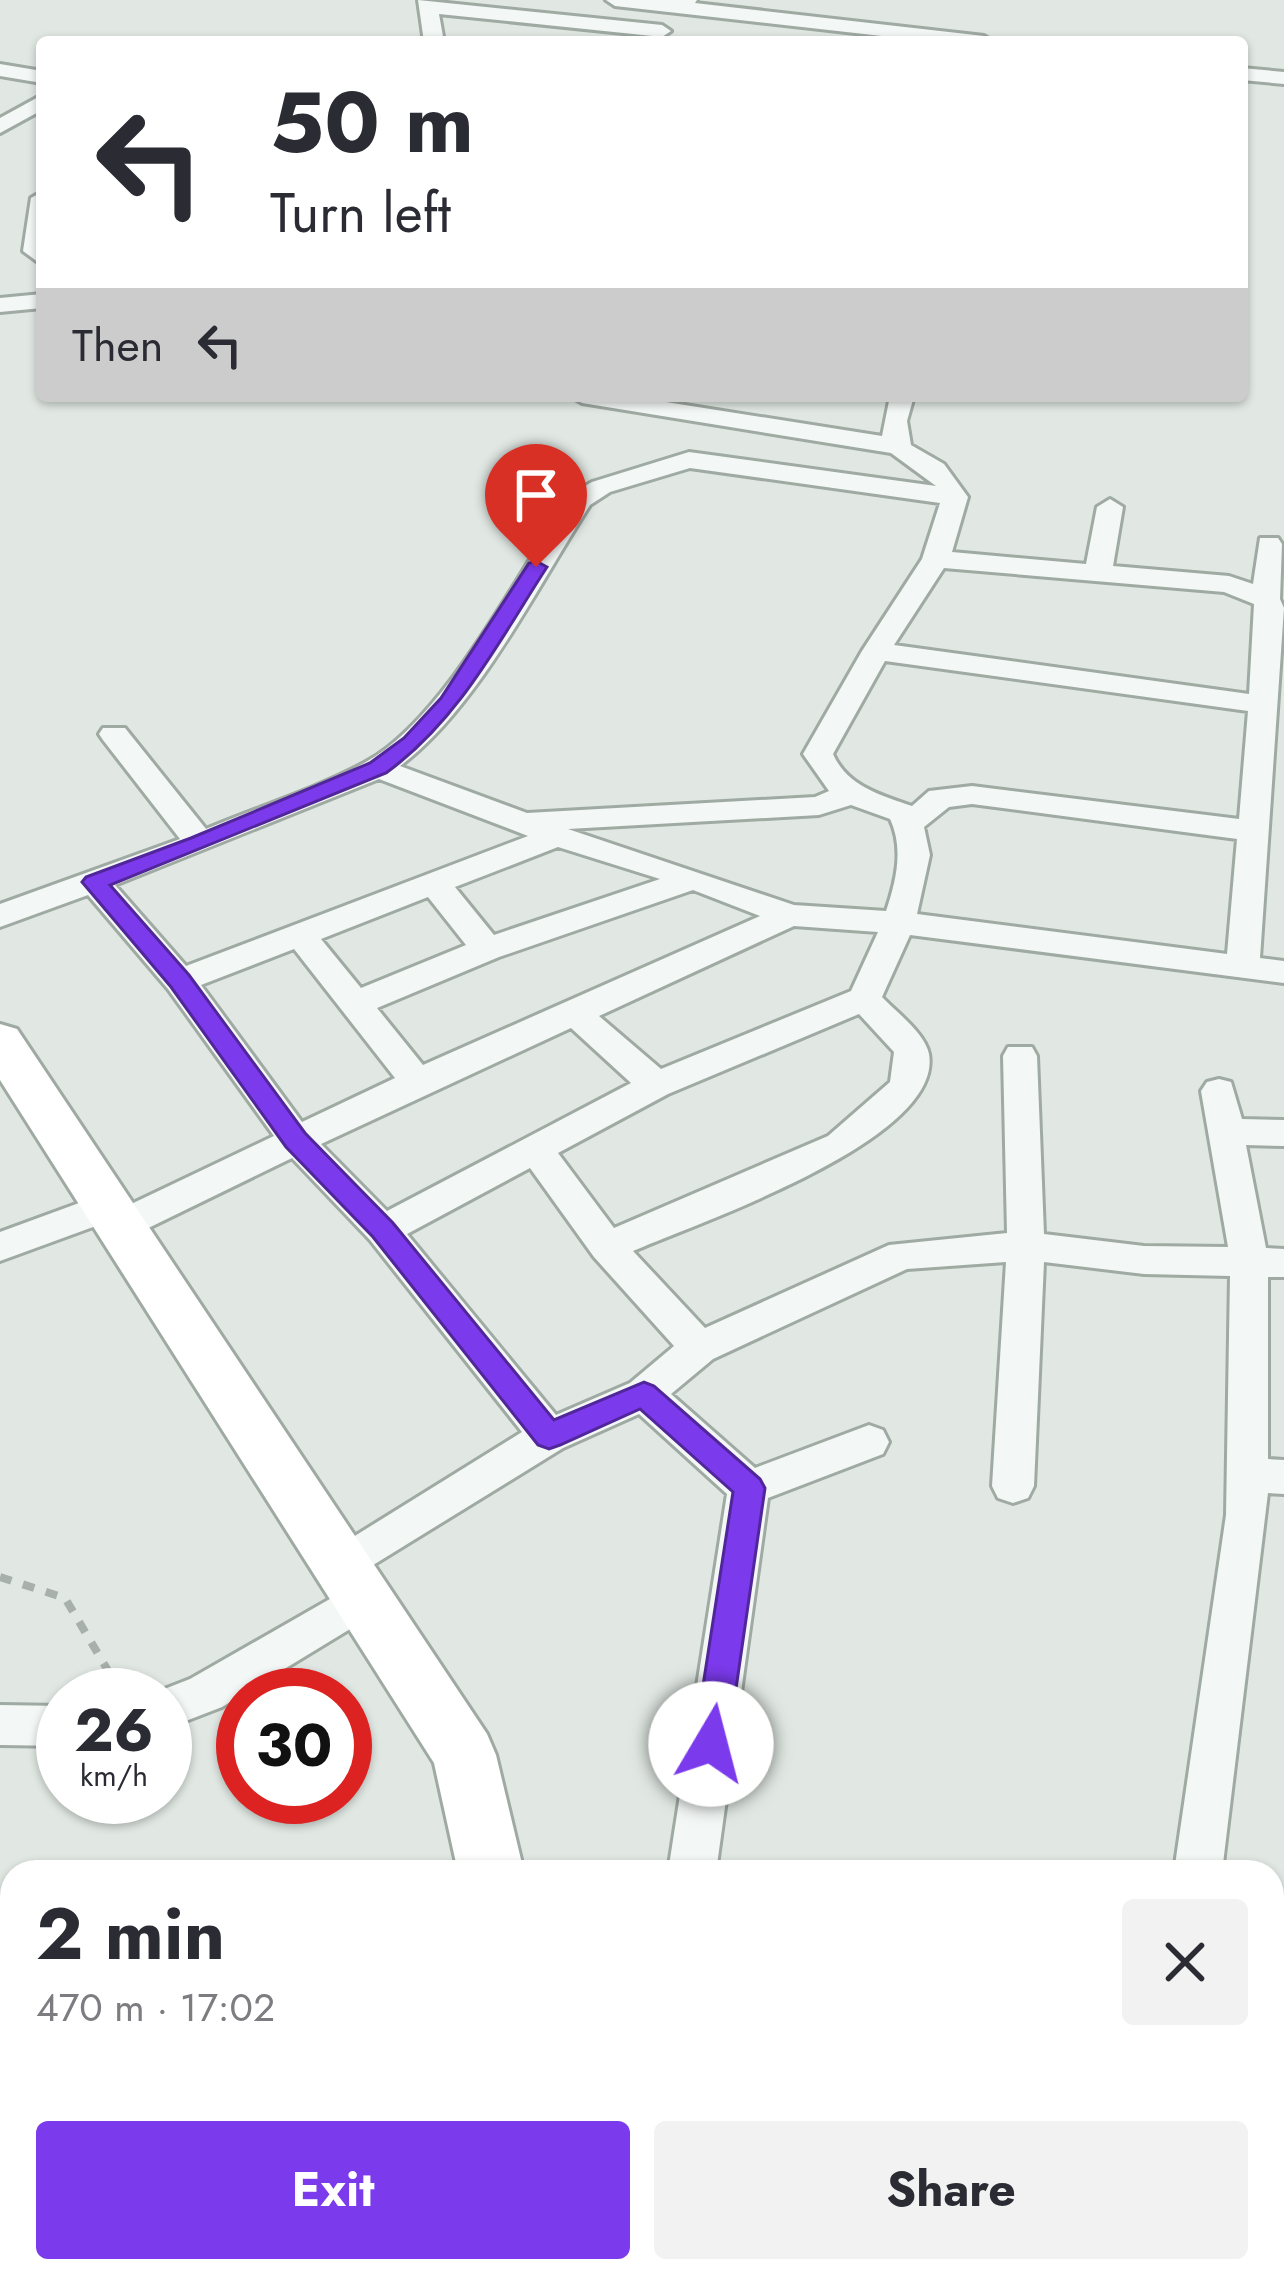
<!DOCTYPE html>
<meta charset="utf-8">
<style>
body{margin:0;font-family:Jost,sans-serif;background:#f2f2f3;color:#2b2b33;height:100vh;display:flex;flex-direction:column;font-size:45px;white-space:nowrap}
*{box-sizing:border-box;margin:0}
p{font-size:39px;color:#7c7c81}
.icon{flex:none;width:66px;height:66px;fill:none;stroke:currentColor;stroke-width:2;stroke-linecap:round;stroke-linejoin:round}
.map{position:relative;flex:1;overflow:hidden}
.drawer{position:absolute;left:0px;top:1860px;width:1284px;height:423px;display:flex;flex-direction:column;background:#fff;border-radius:36px 36px 0 0;box-shadow:0 3px 9px #0004}
.drawer>*{flex:none}
.guide{position:absolute;left:36px;top:36px;width:1212px;height:366px;border-radius:12px;box-shadow:0 3px 9px #0004;background:#fff;color:#2b2b33;overflow:hidden}
.speed{position:absolute;left:36px;top:1668px;display:flex;gap:24px;font-size:60px;font-weight:700;text-align:center}
.speed>*{display:grid;place-content:center;width:156px;height:156px;border-radius:50%;background:#fff;box-shadow:0 3px 9px #0004;line-height:1}
.speed small{font-size:30px;font-weight:400}
.speed .limit{border:18px solid #d22;background:#fff;color:#111}
.pin{position:absolute;display:grid;place-items:center;width:102px;height:102px;color:#fff;margin:-123px -51px;border-radius:50% 50% 50% 0;rotate:-45deg;box-shadow:0 0 12px #0007}
.pin .icon{rotate:45deg}
.me{position:absolute;width:132px;margin:-66px;rotate:8deg;stroke-linejoin:round;filter:drop-shadow(0 0 9px #0008)}
.turn{display:flex;align-items:center;gap:42px;height:252px;padding:0 36px;font-size:54px}
.turn .icon{width:156px;height:156px;stroke-width:2.5}
.turn b{display:block;font-size:84px;line-height:102px}
.then{display:flex;align-items:center;height:114px;padding:0 36px;background:#0003;gap:24px;font-size:45px}
.round{display:grid;place-items:center;flex:none;width:126px;height:126px;border-radius:12px;background:#f2f2f3}
.summary{display:flex;align-items:center;justify-content:space-between;height:204px;padding:0 36px}
h1{font-size:72px;font-weight:700;line-height:90px}
.cta{display:flex;gap:24px;margin-top:auto;padding:24px 36px}
.cta a{flex:1;height:138px;border-radius:12px;background:#7c3aed;color:#fff;font-size:48px;font-weight:700;line-height:138px;text-align:center}
.cta a+a{background:#f2f2f3;color:#2b2b33}
.map>svg:first-child{display:block}
</style>
<div class="map">
<svg width="1284" height="2282" viewBox="0 0 1284 2282">
<rect width="100%" height="100%" fill="#e1e8e3"/>
<g fill="none" stroke-linecap="round" stroke-linejoin="round">
<g stroke="#9faaa3" stroke-width="6">
<path id="street" d="M418,0l244,25 9,6 -9,6 -223,-23 5,28h-20z
M606,0h91l-2,3 289,33 10,6h-59l-320,-36z
M0,64l42,7v12l-42,-7z
M1242,68l42,4v12l-42,-4z
M42,95v15l-42,23v-15z
M42,192v73l-19,-14 8,-53z
M42,294v14l-42,4v-14z
M570,396h58l254,40 8,-40h24l-7,25 4,24 33,19 24,33 -16,55 134,12 11,-57 13,-8 13,8 -10,59 116,10 24,8 7,-46h18l4,6 -2,55 4,9 -24,350 24,3v22l-374,-48 -28,62c14,15 43,36 47,57 15,86 -232,169 -296,197l72,77 184,-83 118,-12 -4,-177 5,-9h24l5,9 7,178 100,12 84,1 -27,-156 6,-9 12,-3 12,3 11,37 42,1v26l-38,-1 20,103 18,1v28h-16v182l16,1v34l-16,-1 -46,379h-48l52,-357 4,-239 -86,-2 -100,-12 -10,224 -6,12 -15,5 -15,-5 -6,-12 14,-224 -99,7 -194,90 -42,35 84,74 114,-43 14,5 6,12 -6,12 -115,44 -52,374h-48l59,-378 -88,-80 -76,34 -219,135 -15,-5 -6,-13 6,-13 193,-120 -152,-192 -78,-82 -158,77 -13,4 -13,-4 -4,-12 -104,38v-29l109,-40 13,4 5,10 147,-70 -106,-147 -80,-94 -88,32v-23l180,-65 -77,-99 -4,-6 4,-6h22l81,101c52,-22 110,-40 160,-67 80,-44 153,-191 205,-268l21,-12 97,-30 247,34 -45,-33 -309,-50zM690,468l250,35 -18,56 -60,92 -59,103 26,37 -14,6 -288,16 -127,-47c77,-57 137,-179 190,-261l20,-13zM944,568l280,24 30,12 -5,90 -355,-49zM885,661l363,50 -9,108 -267,-33 -43,5 -17,15c-32,-11 -65,-20 -79,-52zM379,779l149,57 -342,130 -71,-81zM972,804l265,35 -10,115 -310,-40 13,-59 -6,-28 25,-20zM851,805l39,14c14,30 6,62 -4,92l-92,-6 -226,-76 251,-14zM558,847l102,32 -166,56 -39,-48zM693,890l67,26 -337,149 -46,-57 122,-51zM428,897l38,48 -105,43 -40,-49zM794,926l84,6 -27,59 -190,78 -62,-53zM294,949l101,129 -93,44 -101,-137zM859,1014l35,38 -4,30 -62,54 -214,92 -56,-75 110,-59zM571,1028l60,55 -244,128 -66,-67zM530,1168l64,89 80,89 -44,37 -74,32 -149,-181z
M363,1580l15,6 7,13 -7,13 -156,95 -57,22v-34h-16l41,-16z
M0,1705l63,1v40l-63,-1z
M0,1927h12v48h-12z
M0,2239h12v32h25l-5,11h-32z
M163,2271h98l-5,11h-88z
M547,2271h56l-5,11h-56z
M859,2271h54v11h-54z
M1113,2271h54v11h-54z"/>
</g>
<g stroke="#9faaa3" stroke-width="6">
<path id="secondary" d="M0,1024l17,5 470,705 9,21 28,117h-66l-24,-109 -434,-683z
M468,2271h76l-1,11h-76z"/>
</g>
<path stroke="#a7b0ab" stroke-width="8" stroke-dasharray="12 12" stroke-linecap="butt" d="M0,1577l65,21 55,93 18,1"/>
<use href="#street" fill="#f3f7f5" fill-rule="evenodd"/>
<use href="#secondary" fill="#fff" fill-rule="evenodd"/>
</g>
<path fill="#7c3aed" stroke="#51269a" stroke-width="3" d="M536,561l11,6c-48,74 -88,153 -161,206l-276,112 79,90 116,158 88,90 161,197 90,-38 10,4 106,93 5,9 -37,256 -5,11 -12,4 -12,-4 -5,-11 39,-252 -93,-83 -80,36 -11,4 -11,-4 -165,-208 -87,-90 -115,-160 -89,-105 4,-5 105,-39 179,-75 34,-25 37,-40 88,-135z"/>
</svg>
<div class="speed"><div>26<small>km/h</small></div><div class="limit">30</div></div>
<div class="pin" style="left:536px;top:567px;background:#d93025"><svg class="icon" aria-label="arrive" viewBox="0 0 24 24"><path d="M6 21V4h12l-3 4 3 4H6"/></svg></div>
<svg class="me" style="left:711px;top:1744px" viewBox="-20 -20 40 40"><circle r="19" fill="#fff"/><path d="M0-13L10 11 0 6-10 11z" fill="#7c3aed"/></svg>
<div class="guide">
<div class="turn"><svg class="icon" aria-label="left" viewBox="0 0 24 24"><path d="M17 20v-9H6M10 6l-5 5 5 5"/></svg><div><b>50 m</b>Turn left</div></div>
<div class="then">Then<svg class="icon" aria-label="left" viewBox="0 0 24 24"><path d="M17 20v-9H6M10 6l-5 5 5 5"/></svg></div>
</div>
<section class="drawer">
<div class="summary"><div><h1>2 min</h1><p>470 m · 17:02</p></div><a class="round"><svg class="icon" aria-label="close" viewBox="0 0 24 24"><path d="M6 6l12 12M18 6L6 18"/></svg></a></div>
<div class="cta"><a>Exit</a><a>Share</a></div>
</section>
</div>
